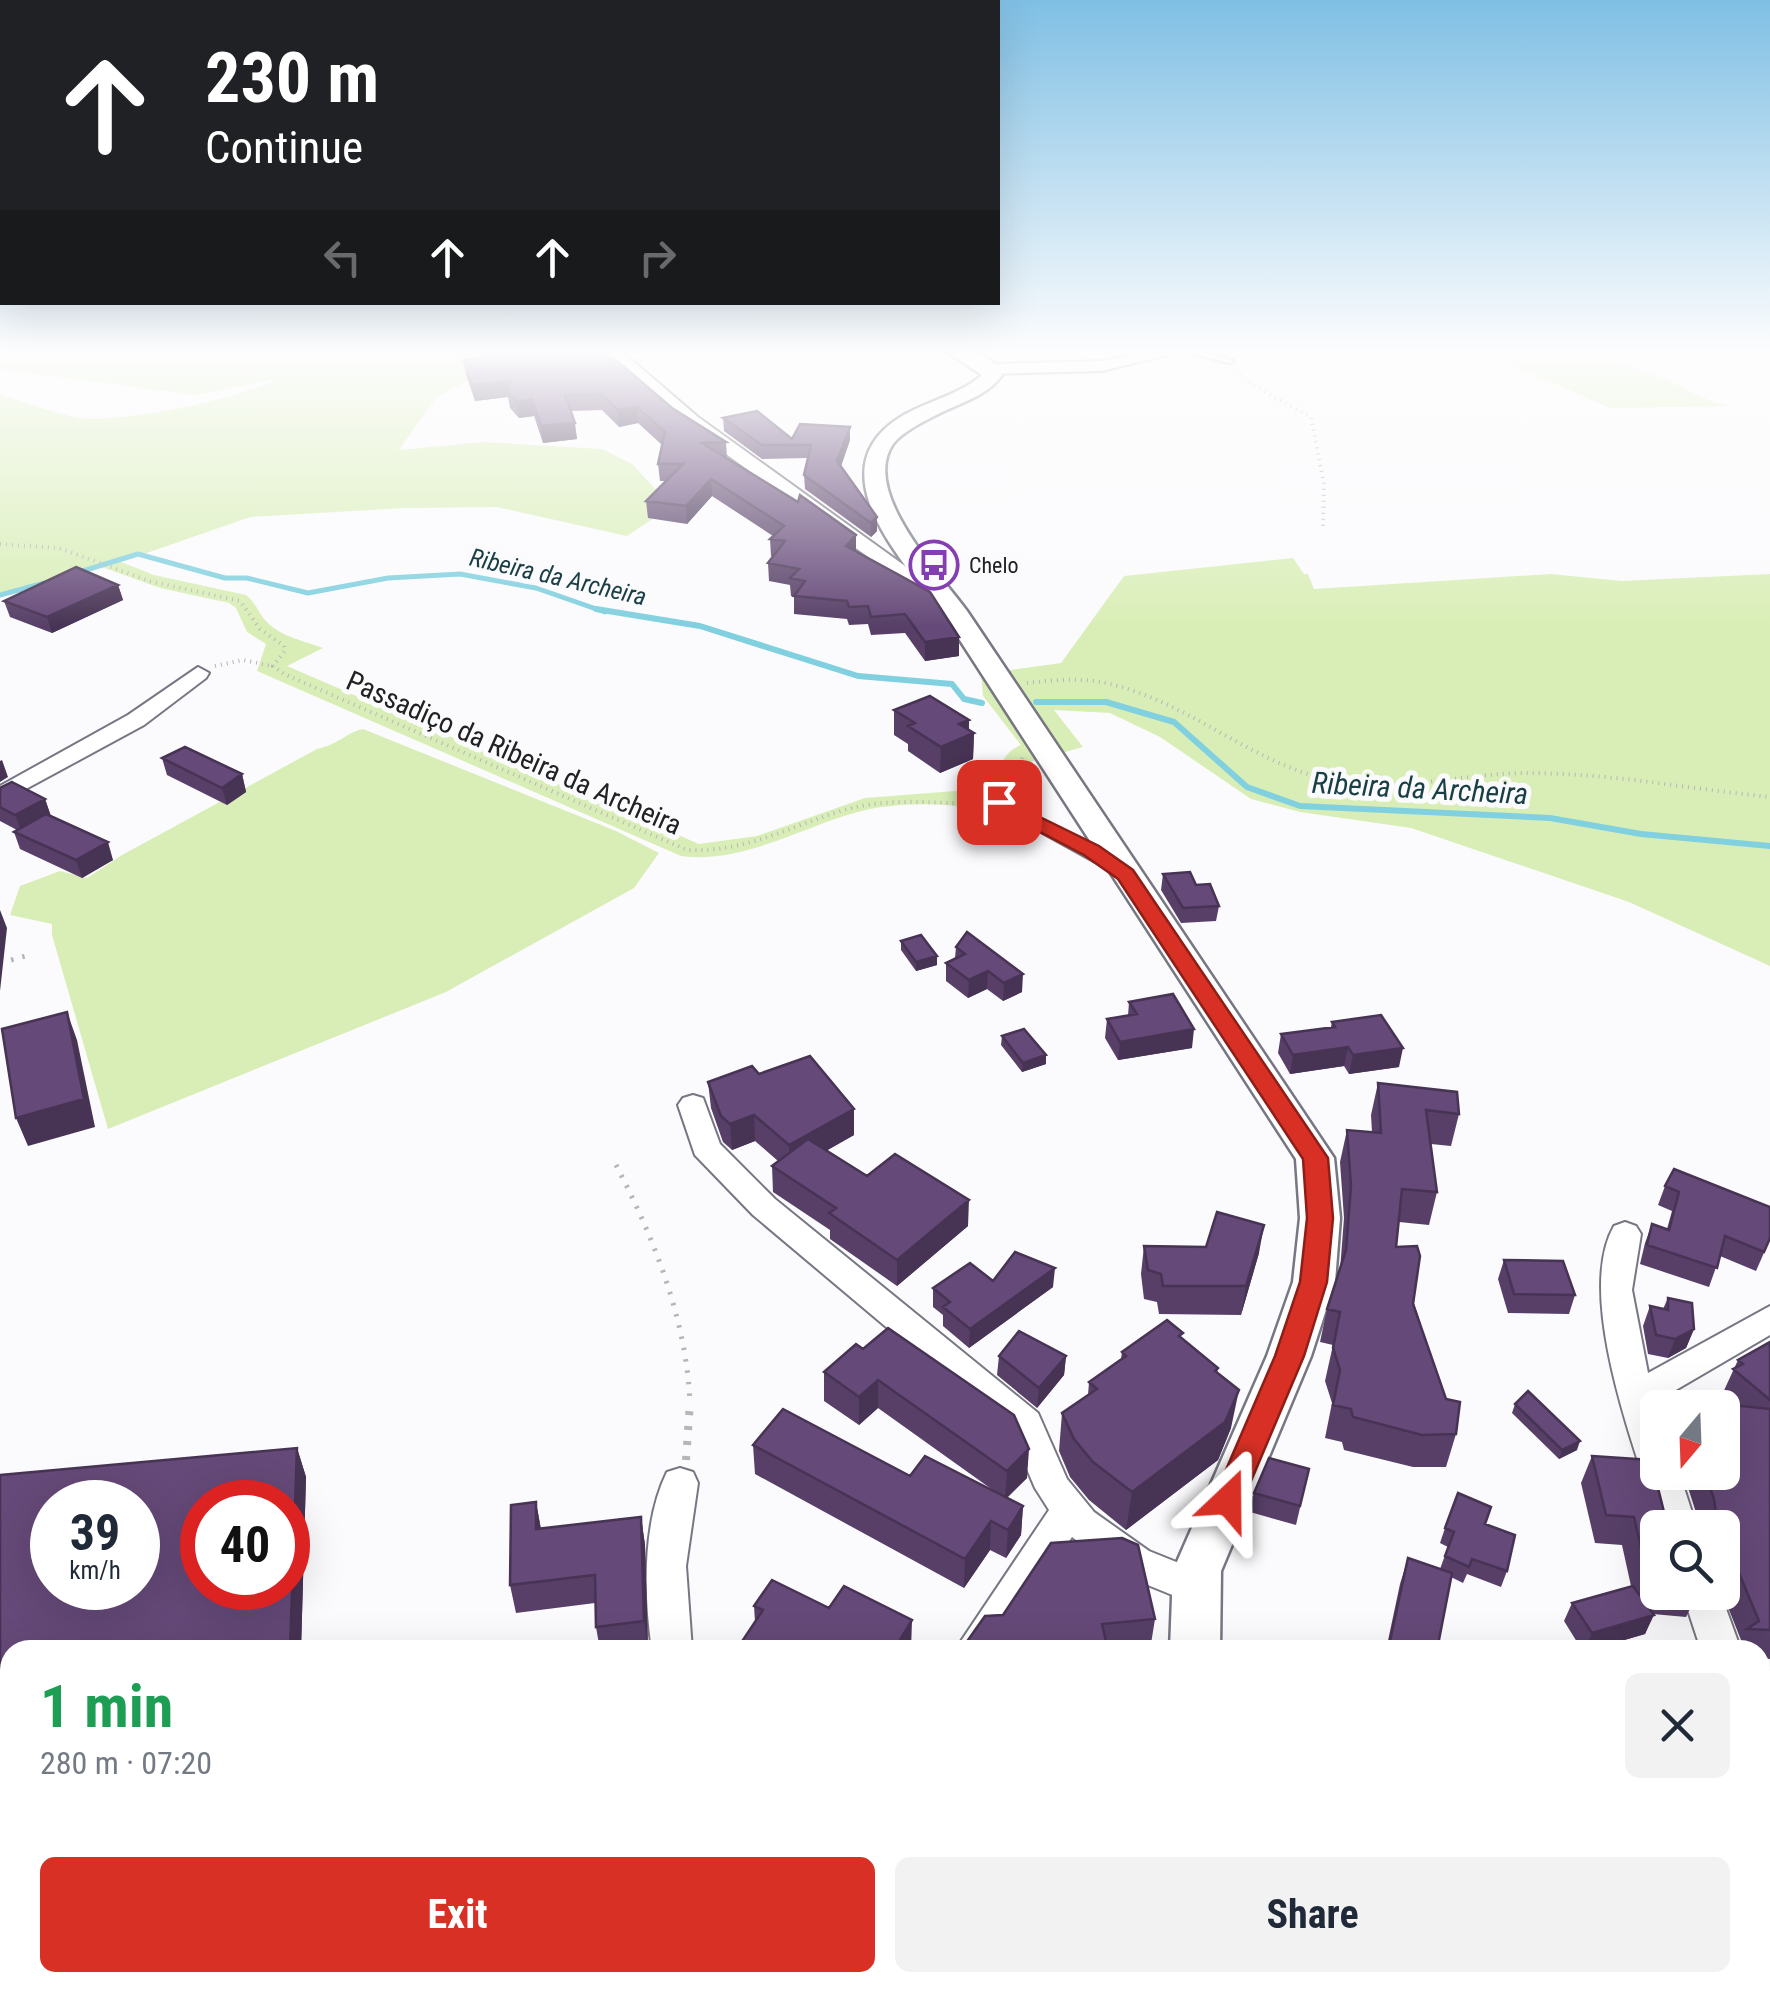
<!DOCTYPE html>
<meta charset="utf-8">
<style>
body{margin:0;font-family:"Roboto Condensed",sans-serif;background:#f2f2f3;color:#1f2937;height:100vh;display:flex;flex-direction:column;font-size:38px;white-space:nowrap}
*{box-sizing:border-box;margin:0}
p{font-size:32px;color:#747a83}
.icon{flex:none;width:55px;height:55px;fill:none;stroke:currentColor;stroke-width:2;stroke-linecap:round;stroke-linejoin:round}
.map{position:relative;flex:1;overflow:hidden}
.details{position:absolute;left:0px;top:1640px;width:1770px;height:352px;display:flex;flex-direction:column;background:#fff;border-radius:30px 30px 0 0;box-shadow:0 10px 40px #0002}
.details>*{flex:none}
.guide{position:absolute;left:0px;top:0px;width:1000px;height:305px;box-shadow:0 10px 40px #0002;background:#202124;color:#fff;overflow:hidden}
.needle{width:65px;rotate:199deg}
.fabs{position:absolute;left:1640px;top:1390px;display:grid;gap:20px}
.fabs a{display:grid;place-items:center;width:100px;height:100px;border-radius:15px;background:#fff;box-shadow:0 10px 40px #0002;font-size:50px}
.speed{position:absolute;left:30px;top:1480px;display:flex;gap:20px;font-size:50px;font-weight:700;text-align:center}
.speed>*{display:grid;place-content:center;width:130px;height:130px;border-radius:50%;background:#fff;box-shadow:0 10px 40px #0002;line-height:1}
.speed small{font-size:25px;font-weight:400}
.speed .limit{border:15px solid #d22;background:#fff;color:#111}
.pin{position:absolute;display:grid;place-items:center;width:85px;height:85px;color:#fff;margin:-42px;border-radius:20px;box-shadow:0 5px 15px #0006}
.me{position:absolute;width:110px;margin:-55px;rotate:23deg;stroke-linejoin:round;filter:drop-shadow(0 0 8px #0008)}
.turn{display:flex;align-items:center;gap:35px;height:210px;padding:0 40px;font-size:45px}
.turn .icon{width:130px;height:130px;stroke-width:2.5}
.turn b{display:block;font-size:70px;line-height:85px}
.lanes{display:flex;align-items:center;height:95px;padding:0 40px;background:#0003;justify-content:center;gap:50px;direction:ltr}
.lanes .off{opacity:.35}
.round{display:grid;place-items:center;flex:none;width:105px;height:105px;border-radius:15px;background:#f2f2f3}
.headline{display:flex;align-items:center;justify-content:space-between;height:170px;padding:0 40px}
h1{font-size:60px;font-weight:700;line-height:75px;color:#1e9e55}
.button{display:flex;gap:20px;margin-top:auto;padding:20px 40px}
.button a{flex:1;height:115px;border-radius:15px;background:#d93025;color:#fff;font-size:40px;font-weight:700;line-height:115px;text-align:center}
.button a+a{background:#f2f2f3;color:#1f2937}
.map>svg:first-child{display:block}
</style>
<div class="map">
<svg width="1770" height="1992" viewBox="0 0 1770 1992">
<rect width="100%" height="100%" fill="#fbfbfd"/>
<path fill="#d9eeb6" d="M14,349h498l-18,16 -58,33 -37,52 84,-8 119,7 30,15 28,30 -6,24 -27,18 -130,-29 -92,1 -155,9 -129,45 33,13 92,20c11,8 12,19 21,27 14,15 38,19 56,26l-36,18 412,178 58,-8 108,-38 128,-10c5,-17 10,-37 28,-43l-38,-49 -2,-22 80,-11 63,-87 169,-18 11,16h4l6,15 237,-15 70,7 149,-7v392l-141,-64 -218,-74 -111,-16 -49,-13 -91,-62 -50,-24 -56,-3 29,37 -53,15 -14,45 -8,9c-45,-14 -109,-16 -154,-3 -56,16 -113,51 -173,43l-424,-185 9,-27 -19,-12 -11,-24 -7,-5 -69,-15 -58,-21 -102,27v-199c27,7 54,19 81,23 36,6 165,-20 195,-39l-80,16 -196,-26v-13z
M1435,349h177l-7,4c16,13 39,16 58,25 23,10 40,23 65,28l-118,2 -113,-50 -57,-3z
M363,729l253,102 43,22 -25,35 -188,104 -338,137 -56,-194v-11l-42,-9 10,-29 40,-15 27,7 35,-23 195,-106c23,-5 28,-16 46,-20z"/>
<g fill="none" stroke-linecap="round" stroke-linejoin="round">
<path stroke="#81d0df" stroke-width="5" d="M76,573l62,-19 87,24h22l61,15 80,-15 72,-4 76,14 69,24
M0,595l44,-12"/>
<path stroke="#81d0df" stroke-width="6" d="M596,609l104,17 158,50 94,8 12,15 18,4
M1036,702h70l68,20 73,65 53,19 250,12 91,16 129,12"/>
<g stroke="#767782" stroke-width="5">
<path id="service" d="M1179,349h12l43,12 -4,2z
M999,799l118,64 2,3 -2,3h-8l-114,-63 -2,-3z"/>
</g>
<g stroke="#767782" stroke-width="4">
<path id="minor" d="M602,349h17l79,68 260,187v8h-14l-258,-187z
M1163,349h28l-89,22 -112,3 -8,-5 8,-5 112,-3z
M198,667l11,6 -3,5 -62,47 -144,78v-17l128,-71z
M693,1095l10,3 17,46 55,55 263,214 29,66 27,33 55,39 62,25 5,12 -5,12 -14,5 -74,-30 -51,-38 -75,113h-42l94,-140 -14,-22 -24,-56 -258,-217 -58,-60 -17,-50 5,-7z
M1625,1222l11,4 5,8 -9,56 16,83 122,-67v29l-113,66 1,71h21l18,56h-37c-23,-74 -86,-232 -46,-302z
M680,1468l13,4 5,11 -12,83 6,84h-40c-8,-55 -10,-127 15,-178z
M1682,1592h38l21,58h-40z
M1760,1671h10v38h-10z
M1760,1775l10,4v63l-10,-4z
M699,1982h46l2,10h-46z
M820,1982h49l-4,10h-49z
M1486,1982h66l4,10h-66z"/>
</g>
<g stroke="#767782" stroke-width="5">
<path id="tertiary" d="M943,349c21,-1 50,4 59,26 -15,21 -42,28 -64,39 -15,8 -35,17 -45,30 -33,48 48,131 74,167l367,547 6,60 -5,64 -24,74 -90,215 -1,79h-50l3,-79 94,-215 26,-74 7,-64 -4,-59 -353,-545c-40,-52 -127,-143 -44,-196 25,-16 61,-23 83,-43z
M1264,1982h60l4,10h-60z"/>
</g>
<path stroke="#b6b6b9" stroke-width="4" stroke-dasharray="1 5" stroke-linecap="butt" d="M1236,370l16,15 59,32 13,67 -1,43
M0,544l59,4 90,33 91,20 20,28 24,17 1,5 -12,15 11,8 403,176c58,3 103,-24 157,-40 46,-13 93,-7 140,-5
M215,666l28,-6 29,6
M1027,683c28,-3 55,-6 83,1 82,19 145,83 229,98 63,10 127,-9 189,-9 81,0 162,16 242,24
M1011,793l12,-37"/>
<path stroke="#b6b6b9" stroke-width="5" stroke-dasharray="2.5 9" stroke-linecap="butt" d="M0,963l33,-9
M616,1165c38,73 71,156 74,239"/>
<path stroke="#b6b6b9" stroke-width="8" stroke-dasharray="4 11" stroke-linecap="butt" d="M686,1460l4,-58"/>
<use href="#service" fill="#fff" fill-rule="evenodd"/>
<use href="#minor" fill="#fff" fill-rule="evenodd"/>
<use href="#tertiary" fill="#fff" fill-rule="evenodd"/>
</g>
<path fill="#573f67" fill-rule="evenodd" d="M479,358l130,2 63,48 54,34 1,16 129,94 103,85v19l-34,5 -20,-28 -34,2 -3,-11 -19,1 -2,-6 -53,-5v-17l-3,-1 -1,-11 -21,-4 -1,-18 5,-6 -2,-1 -1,-17 3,-3 -61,-40 -25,28 -39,-6 -2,-17 20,-20h-6l-2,-17 4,-19 -24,-22 -19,4 -17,-17 -31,1 6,28 -34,4 -9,-27 -15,2 -9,-10 -2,-11 -33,4 -9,-26 -2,-15z
M723,418l69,21 58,-12v13l-9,26 36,65 -6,6 -66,-48 -1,-14 4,-17 -46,1 -38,-28z
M118,585l5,15 -71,33 -42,-16 -6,-16z
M894,710l75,10v10l5,3 -1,26 -33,14 -32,-22v-7l-14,-9z
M162,758l80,16 4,18 -19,13 -60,-30z
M0,788l45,11 6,17 62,44 -31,18 -62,-29 -6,-17 3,-2 -17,-9z
M1163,874l33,11 23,21 -3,15 -35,2 -20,-33z
M901,941l36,24 -21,6 -15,-21z
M956,947l66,45 -19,9 -16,-12 -19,9 -22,-17v-18l9,-5z
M1129,1002l63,46 -74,12 -13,-22 2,-19 21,-3z
M1332,1022l67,45 -50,7 -5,-8 -54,8 -12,-21 3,-19 50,-7z
M1002,1036l44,28 -24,8 -21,-27z
M759,1074l95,35v26l-28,16 41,25 101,50 -71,60 -67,-47v-9l-57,-38 -1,-26 6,-5 -23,-20 -23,9 -9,-8 -12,-34 -3,-26z
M1378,1083l81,31 -8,32 -20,-2 6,48 -8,33 -30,-3 -3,25 60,187 -10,33h-33l-69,-17 -2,-8 -17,-4 7,-35 -7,-22 8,-36 -13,-3 7,-33 13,-39 4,-52 -4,-56 7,-32 25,2 -1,-17z
M1674,1169l96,70 -14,32 -36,-15 -11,31 -69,-23 5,-21 7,-19 15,5 5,-18 -14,-6 7,-19z
M1144,1246l115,7 -18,62 -82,-1 -2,-12 -13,-3 -3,-25z
M1504,1260l71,35 -6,19 -61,-1 -10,-34z
M993,1281l60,6 -84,61 -26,-22v-11l-10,-8v-19z
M1668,1298l26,31 -8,19 -18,10 -20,-4 -5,-28 7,-20 13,3z
M1182,1339l36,29 -1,5 14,55 -13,32 -92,70 -37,-30 -19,-23 -11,-26 3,-38 26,-18 1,-13 32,-23 1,-7z
M1770,1342v317l-10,-1v-8h-24l5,-10 -19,-48v-64h-21l-18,-56h39v-64h-49l3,-9 54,5 -9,-7 17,-37z
M856,1344l171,134 -20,20 16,8 -2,29 -15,23 -16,-8 -26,38 -209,-114 -2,-29 244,48 -119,-85 -19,17 -35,-24v-29z
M999,1356h67l-2,19 -27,33 -40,-33z
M1515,1404l62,46 -18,9 -47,-46z
M297,1448l9,29 -5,173h-291v332h171l-67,10h-114v-517zM52,1502h86v86h-86zM202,1502h86v86h-86z
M1592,1456l66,72v64h40l-12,25 -33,-3 -8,20 -55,16h-8l-18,-29 8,-18 59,-17 -9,-41 -27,-2 -14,-60z
M1309,1469l-13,56 -46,-13 4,-19z
M536,1502l5,27 100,-12 4,28 3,104 -48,1 -4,-23 -1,-24 -79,10 -6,-28z
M1485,1524l22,47 -6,16 -34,-13 -4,9 -12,-6 -14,73h-51l14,-66 8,-26 32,11 8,-22 -8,-4 5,-15z
M754,1606l158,42 -1,2h-167l-1,-10 12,-18z
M985,1616l170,3 -5,31h-189z
M1770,1727v39l-8,-25z"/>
<path fill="#473354" d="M510,381l-2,16 -33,4 -3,-16z
M532,399l2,17 -15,2 -2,-16z
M637,407l1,16 -19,4 -1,-17z
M575,423l2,16 -34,4 -2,-17z
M850,427v13l-12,35 -1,-14z
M711,479l1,17 -25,28 -1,-18z
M877,517v14l-6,6v-14z
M856,535v18l-10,-7z
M118,585l5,15 -71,33 -5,-16z
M959,637v19l-34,5v-19z
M969,720l-1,16 6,-3 -1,26 -33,14 1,-26 18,-23z
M2,760l6,17 -8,5v-21z
M242,774l4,18 -19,13 -5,-17z
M45,799l6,18 -29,15 -7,-17z
M108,842l5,18 -31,18 -6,-18z
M0,910l7,18 -7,63z
M937,956v9l-21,6v-9z
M988,971l-1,18 -19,9 1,-18z
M1023,974l-1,18 -19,9 1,-18z
M67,1012l10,28 18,87 -67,19 -12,-28z
M1194,1029l-2,19 -74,12 2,-18z
M1348,1047l-4,19 -54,8 3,-19z
M1403,1048l-4,19 -50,7 4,-19z
M1046,1055v9l-24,8 1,-9z
M854,1109v26l-64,36 -1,-26z
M754,1115l1,26 -23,9 -2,-26z
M969,1200l-1,26 -71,60v-26z
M1264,1225l-5,28 -18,62 5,-29z
M1055,1268l-2,19 -84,61 1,-19z
M1694,1329l-8,19 -18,10 7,-19z
M1066,1356l-2,19 -27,33 2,-20z
M878,1380v28l-19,17v-28z
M1239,1390l-8,38 -13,32 -92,70 6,-38z
M1580,1441l-3,9 -18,9 3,-9z
M297,1448l9,29 -5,173h-11z
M1029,1449l-2,29 -22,21 2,-28z
M536,1502l5,28 -5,-1z
M1023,1506l-2,29 -15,23 2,-28z
M641,1517l4,28 3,104 -4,-28z
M991,1521l-1,29 -26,38 1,-29z
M1654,1615l-9,19 -55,16h-6l8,-17z
M912,1620l-1,30h-17z
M40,1982h7l6,10h-15z
M801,1982h16l-3,10h-33z"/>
<path fill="#654978" stroke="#473354" stroke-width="2.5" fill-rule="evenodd" d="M491,349h112l6,11 6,-1 57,49 54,34 -24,1 96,59 2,-7 56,40 -10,11 84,46 29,45 -34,5 -20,-28 -34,3 -3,-11 -19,1 -2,-6 -53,-5 11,-15 -15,-3 9,-9 -31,-6 17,-22 -15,-2 14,-13 -73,-47 -25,27 -40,-5 37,-37h-25l7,-32 -28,-25 -19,3 -17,-16 -36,1 10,28 -34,3 -9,-27 -15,3 -10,-10 3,-11 -38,4 -8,-25 15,-2z
M757,411l35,28 8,-15 50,3 -13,34 40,56 -6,6 -67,-48 7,-30h-49l-39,-27z
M76,567l42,18 -71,32 -43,-16z
M930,696l39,24 -10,4 15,9 -33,14 -33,-21 7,-3 -21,-13z
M185,747l57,27 -20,14 -60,-30z
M12,782l33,17 -30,16 -15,-8v-19z
M46,814l62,28 -32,18 -62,-28z
M1190,872l6,13 14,-1 9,22 -36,2 -20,-34z
M967,932l56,42 -19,9 -16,-12 -19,9 -23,-17 19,-9 -9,-7z
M921,935l16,21 -21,6 -15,-21z
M1173,994l21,35 -74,13 -13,-23 30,-5 -8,-12z
M67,1012l17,87 -68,19 -14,-89z
M1381,1015l22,33 -50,7 -5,-8 -55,8 -12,-21 54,-7 -3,-5z
M1024,1029l22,26 -23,8 -21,-27z
M810,1056l44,53 -65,36 -35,-30 -24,9 -9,-8 -13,-34 44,-16 7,8z
M1378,1083l79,9 2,22 -33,-4 11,82 -35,-3 -6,58 21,-1 3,10 -7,48 33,95 14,3 -4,32 -34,1 -69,-18 -2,-8 -18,-4 7,-35 -7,-22 7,-36 -13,-3 19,-59 5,-64 -4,-56 34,3z
M808,1139l59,37 28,-22 74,46 -72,60 -68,-47 7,-5 -64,-42z
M1674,1169l96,38v31l-6,14 -39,-16 -8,32 -70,-23 5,-21 17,6 10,-38 -14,-6z
M1217,1212l47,13 -18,61h-83l-2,-12 -13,-4 -4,-24 62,1z
M1015,1252l40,16 -85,61 -27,-22 7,-5 -17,-14 37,-25 23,18z
M1504,1260l59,1 12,34 -61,-1z
M1668,1298l24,5 2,26 -19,10 -19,-4 -6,-29 18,4z
M1167,1320l16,13 -4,3 39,32 -3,3 24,19 -14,32 -93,70 -39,-30 -19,-23 -12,-26 35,-24 -8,-7 37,-26 -4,-4z
M888,1328l126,87 15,34 -22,22 -129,-91 -19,17 -35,-25 32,-28 7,5z
M1019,1331l47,25 -27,32 -40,-32z
M1770,1342v58l-37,-31 10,-5 -5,-4z
M1528,1391l52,50 -18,9 -47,-46z
M1676,1399l94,10v221l-23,-1 12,-8 -25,-60h-12v-33h-4l-4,-29 -9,-27h17v-64h-43z
M783,1409l127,67 15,-20 98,50 -15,24 -17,-9 -26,38 -212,-114z
M297,1448l-7,202h-280v332h30l-2,10h-38v-517zM52,1502h86v86h-86zM202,1502h86v86h-86z
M1592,1456l59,4 17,68h-10v58h-8l-16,-69 -28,-2z
M1269,1458l40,11 -9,37 -46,-13z
M1458,1493l33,14 -6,17 30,11 -8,36 -35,-12 -3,8 -24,-11 9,-24 -9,-4z
M536,1502v27l105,-12 3,104 -48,6 -1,-52 -85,10 1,-80z
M1122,1538l16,7 17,74 -53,5 6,26h-147l24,-34 18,-1 48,-72z
M1408,1558l44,15 -15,77h-49z
M772,1580l57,28 15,-22 68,34 -18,30h-130l-21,-10 20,-30 -9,-4z
M1633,1586l21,29 -62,18 -20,-30z
M566,1982h77l-1,5 51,3v2h-129z
M742,1982h59l-20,10h-35z"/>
<linearGradient id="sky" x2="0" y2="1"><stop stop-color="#7fbfe4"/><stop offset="0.56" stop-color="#fdfdfe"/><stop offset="1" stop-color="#fdfdfe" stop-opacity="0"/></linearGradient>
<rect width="1770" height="627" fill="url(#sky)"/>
<path fill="#d93025" stroke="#8d1f18" stroke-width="2.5" d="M999,797l100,49 34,24 195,288 5,60 -6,64 -23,74 -61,144 -4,9 -11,3 -11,-3 -4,-9 62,-144 25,-74 7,-64 -4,-59 -185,-280 -34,-24 -92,-48v-9z"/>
<defs>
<g id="bus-ring" transform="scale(2.5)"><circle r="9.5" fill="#fbfbfd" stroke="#843eb2" stroke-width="1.5"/><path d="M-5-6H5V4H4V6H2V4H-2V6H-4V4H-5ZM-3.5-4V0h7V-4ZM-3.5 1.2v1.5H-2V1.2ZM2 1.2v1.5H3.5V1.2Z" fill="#843eb2"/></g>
</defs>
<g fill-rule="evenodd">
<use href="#bus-ring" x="934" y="565"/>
</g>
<g text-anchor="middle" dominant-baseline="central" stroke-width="10" stroke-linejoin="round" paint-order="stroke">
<g font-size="22" fill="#202125" stroke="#fbfbfd" text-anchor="start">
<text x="969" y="565">Chelo</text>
</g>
<g font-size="25" font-style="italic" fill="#193f45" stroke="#fbfbfd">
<text transform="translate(558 577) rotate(13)">Ribeira da Archeira</text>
</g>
<g font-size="28" fill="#202125" stroke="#fbfbfd">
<text transform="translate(514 753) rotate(24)">Passadiço da Ribeira da Archeira</text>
</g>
<g font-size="30" font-style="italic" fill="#193f45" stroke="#fbfbfd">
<text transform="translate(1420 788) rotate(3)">Ribeira da Archeira</text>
</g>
</g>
</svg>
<div class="fabs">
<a><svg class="needle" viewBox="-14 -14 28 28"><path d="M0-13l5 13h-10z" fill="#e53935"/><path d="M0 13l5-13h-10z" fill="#747a83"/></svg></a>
<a><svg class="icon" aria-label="search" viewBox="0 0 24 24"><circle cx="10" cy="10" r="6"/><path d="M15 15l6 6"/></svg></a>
</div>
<div class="speed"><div>39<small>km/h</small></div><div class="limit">40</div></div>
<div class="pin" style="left:999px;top:802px;background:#d93025"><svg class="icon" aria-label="arrive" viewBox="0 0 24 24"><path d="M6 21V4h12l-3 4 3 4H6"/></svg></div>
<svg class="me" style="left:1228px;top:1500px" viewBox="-20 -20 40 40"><path d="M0-17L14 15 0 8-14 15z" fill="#d93025" stroke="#fff" stroke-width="4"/></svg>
<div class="guide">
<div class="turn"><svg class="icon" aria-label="ahead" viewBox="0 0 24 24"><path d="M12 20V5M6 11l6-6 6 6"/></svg><div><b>230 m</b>Continue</div></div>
<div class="lanes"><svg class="icon off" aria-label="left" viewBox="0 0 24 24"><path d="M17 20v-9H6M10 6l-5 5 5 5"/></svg><svg class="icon" aria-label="ahead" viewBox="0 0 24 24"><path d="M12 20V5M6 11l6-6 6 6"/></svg><svg class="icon" aria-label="ahead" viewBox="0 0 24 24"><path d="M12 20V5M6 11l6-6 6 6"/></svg><svg class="icon off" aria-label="right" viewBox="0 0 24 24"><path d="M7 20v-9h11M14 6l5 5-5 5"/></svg></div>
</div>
<section class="details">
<div class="headline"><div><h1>1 min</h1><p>280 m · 07:20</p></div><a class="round"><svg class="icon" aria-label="close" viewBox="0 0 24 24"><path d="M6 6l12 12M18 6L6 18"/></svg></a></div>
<div class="button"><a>Exit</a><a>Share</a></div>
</section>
</div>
